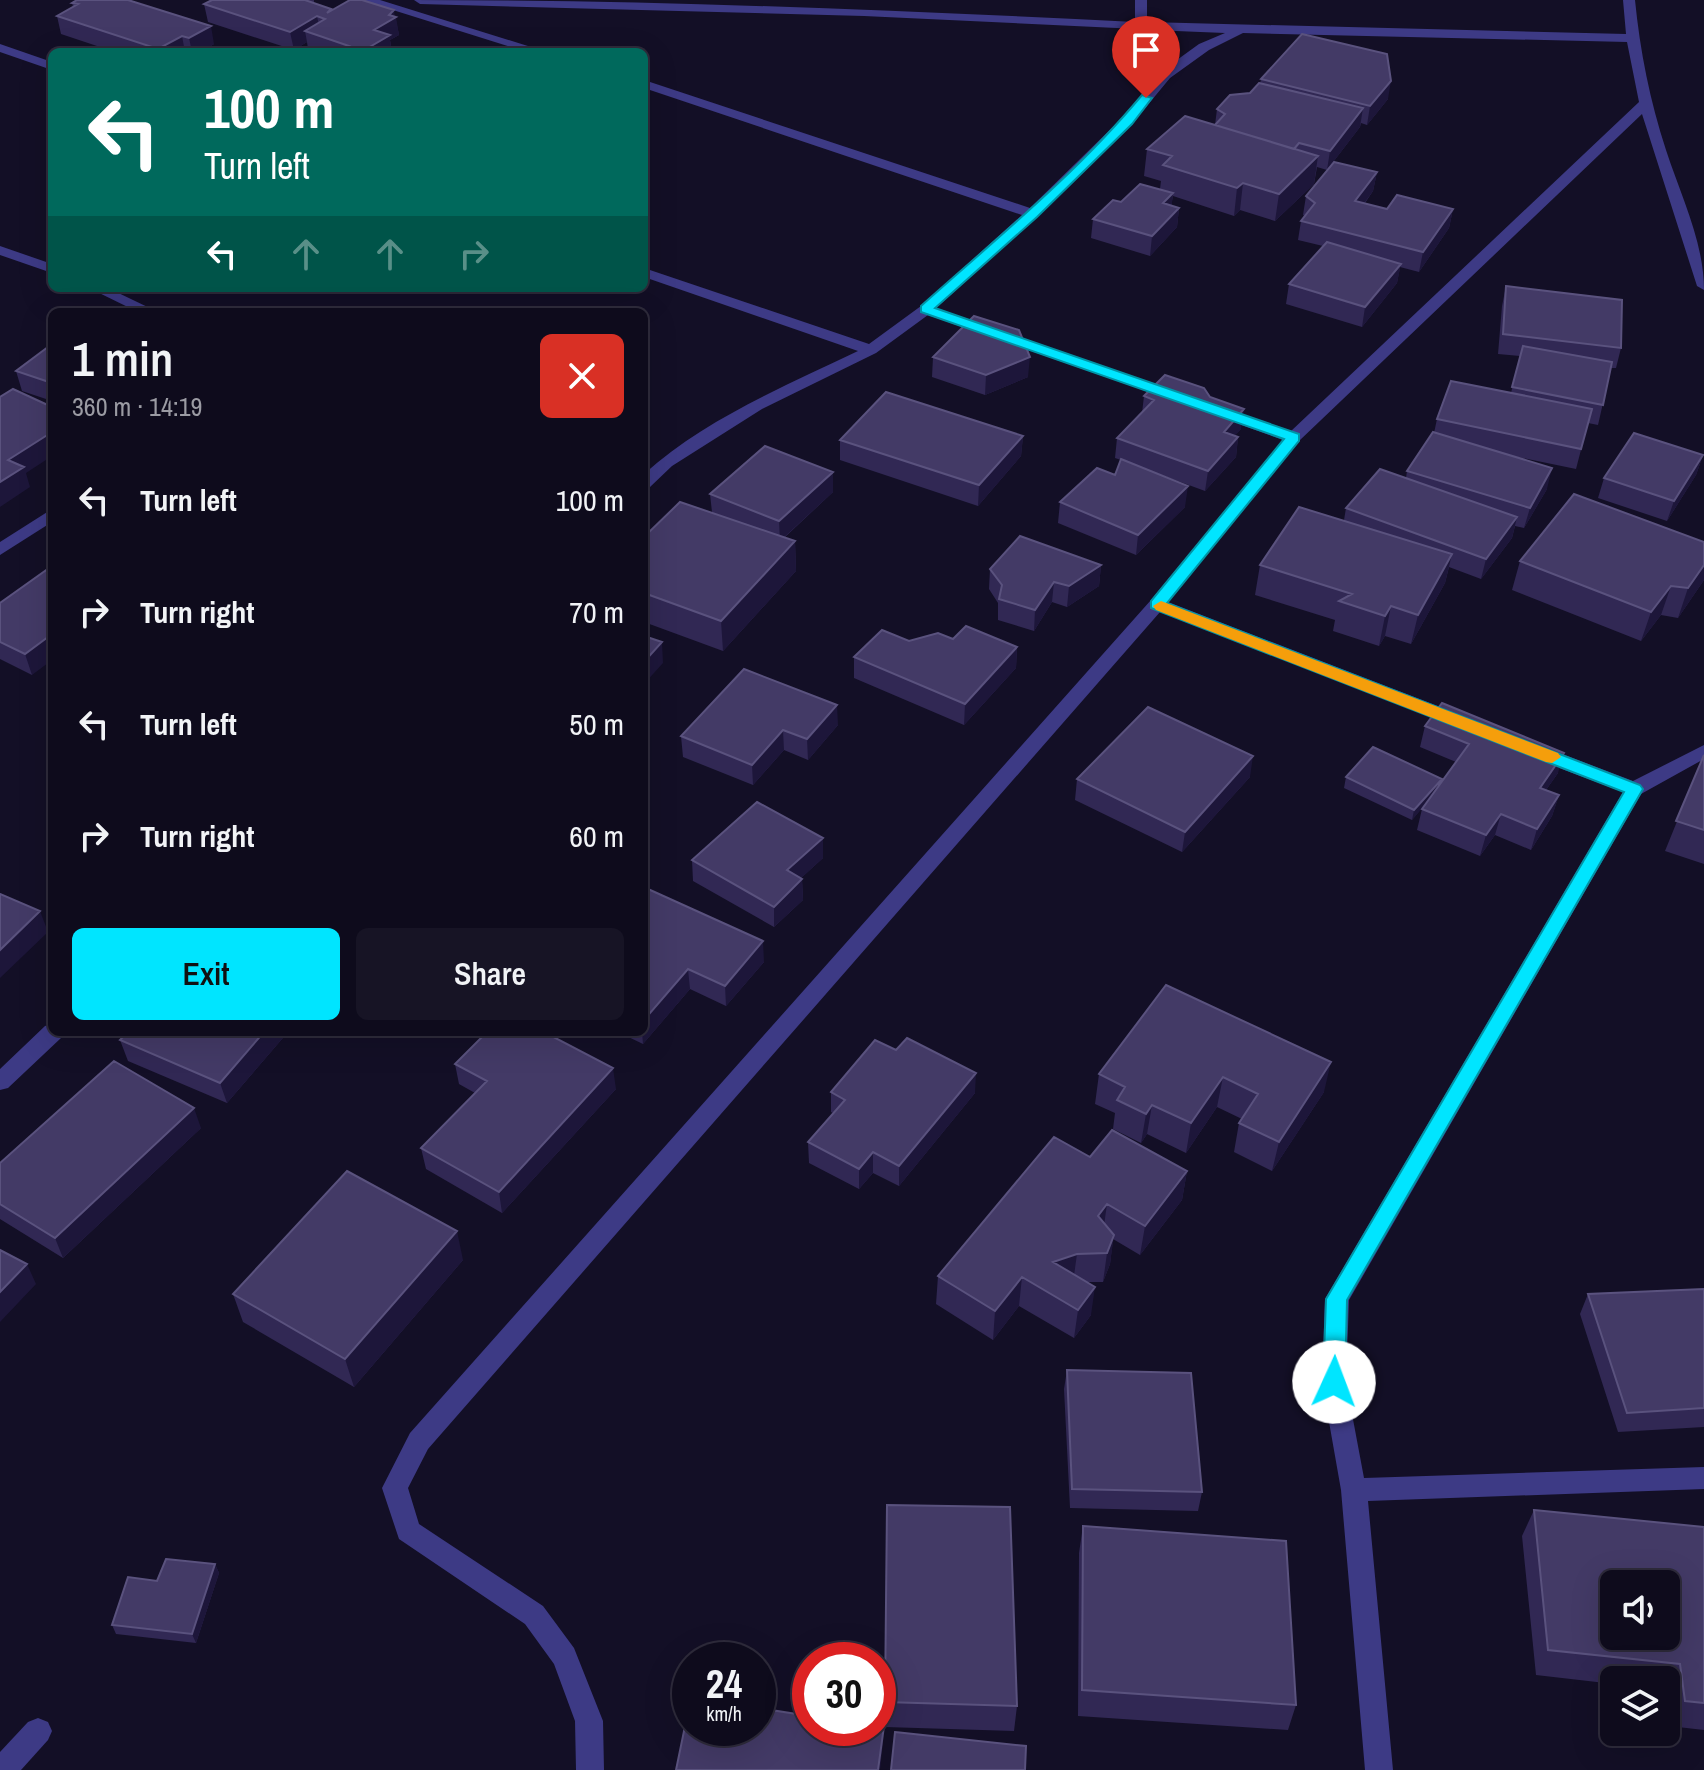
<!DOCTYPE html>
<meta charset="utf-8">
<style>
body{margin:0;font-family:"Archivo Narrow",sans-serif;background:#171425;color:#f1f3f6;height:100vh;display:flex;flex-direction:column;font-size:30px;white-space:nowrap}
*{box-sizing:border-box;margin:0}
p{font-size:26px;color:#9b9ba3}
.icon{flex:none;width:44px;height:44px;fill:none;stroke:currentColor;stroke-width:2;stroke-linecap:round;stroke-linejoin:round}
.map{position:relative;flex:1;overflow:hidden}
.drawer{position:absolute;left:48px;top:308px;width:600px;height:728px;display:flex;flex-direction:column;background:#0e0b1c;border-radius:12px;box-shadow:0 8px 32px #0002,0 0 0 2px #2e2b3b}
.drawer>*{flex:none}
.guide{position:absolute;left:48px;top:48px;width:600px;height:244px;border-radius:12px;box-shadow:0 8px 32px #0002,0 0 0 2px #2e2b3b;background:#00695c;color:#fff;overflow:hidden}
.buttons{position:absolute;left:1600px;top:1570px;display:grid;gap:16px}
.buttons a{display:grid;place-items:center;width:80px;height:80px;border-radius:12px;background:#0e0b1c;box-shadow:0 8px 32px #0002,0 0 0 2px #2e2b3b;font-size:40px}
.speed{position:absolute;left:672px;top:1642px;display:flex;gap:16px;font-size:40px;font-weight:700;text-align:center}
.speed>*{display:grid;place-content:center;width:104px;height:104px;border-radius:50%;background:#0e0b1c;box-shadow:0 8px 32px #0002,0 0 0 2px #2e2b3b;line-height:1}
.speed small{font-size:20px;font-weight:400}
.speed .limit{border:12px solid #d22;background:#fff;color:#111}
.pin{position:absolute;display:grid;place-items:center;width:68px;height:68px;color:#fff;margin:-82px -34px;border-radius:50% 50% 50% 0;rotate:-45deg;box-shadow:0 0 8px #0007}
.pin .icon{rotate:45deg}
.me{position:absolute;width:88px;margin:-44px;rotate:2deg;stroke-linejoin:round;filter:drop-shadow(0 0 6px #0008)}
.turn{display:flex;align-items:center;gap:28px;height:168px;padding:0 24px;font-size:36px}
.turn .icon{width:104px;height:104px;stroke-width:2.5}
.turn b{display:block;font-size:56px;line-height:68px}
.lanes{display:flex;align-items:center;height:76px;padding:0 24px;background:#0003;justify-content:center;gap:40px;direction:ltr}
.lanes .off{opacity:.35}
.round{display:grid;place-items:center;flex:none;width:84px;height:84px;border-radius:12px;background:#171425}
.head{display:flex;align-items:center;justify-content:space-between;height:136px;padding:0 24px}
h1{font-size:48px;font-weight:600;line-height:60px}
.action{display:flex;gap:16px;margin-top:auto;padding:16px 24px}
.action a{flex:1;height:92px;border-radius:12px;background:#00e5ff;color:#111;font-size:32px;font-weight:600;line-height:92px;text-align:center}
.action a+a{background:#171425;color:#f1f3f6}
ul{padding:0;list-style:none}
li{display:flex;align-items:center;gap:24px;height:112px;padding:0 24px}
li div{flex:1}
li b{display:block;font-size:30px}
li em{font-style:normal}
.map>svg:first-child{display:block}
</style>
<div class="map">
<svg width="1704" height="1770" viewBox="0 0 1704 1770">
<rect width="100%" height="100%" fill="#130f26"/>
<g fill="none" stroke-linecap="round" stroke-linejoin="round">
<path fill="#3d3a85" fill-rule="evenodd" d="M38,1718l10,4 4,9 -4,9 -27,30h-21v-18l28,-30z"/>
<path fill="#3d3a85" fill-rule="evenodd" d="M361,0h19l167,52h-20z
M414,0c240,0 480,10 721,22v-22h12v22l479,12 -3,-34h12c5,51 15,101 31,150 15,46 38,92 38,140l-7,-4 -55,-172 -343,327 -131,161 298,115 2,4 -2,4h-14l-292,-113 -732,837 -20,39 11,36 124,82 31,42 29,73 1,49h-28l-1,-49 -21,-57 -29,-40 -126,-85 -17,-51 28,-55 741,-833 132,-160 -72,-26v-6h12l67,24 349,-330 -12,-60 -384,-9 -34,17 -39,28 -38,46 -95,93 -101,91 245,85v6h-12l-241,-84 -52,38 -114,56 -90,57 -22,21 -6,1v-14c61,-55 141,-88 214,-123l-214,-74v-9l225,76 52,-38 101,-91 -378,-127v-8l386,128 92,-90 36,-43 -2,-19 -18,-27 -274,-13 -444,-12zM1151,30l74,3 -26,11 -29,21 -2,-9z
M0,44l52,18v8l-52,-18z
M0,246l52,18v9l-52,-18z
M89,288h19l50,24h-20z
M52,509v13l-52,33v-13z
M1704,745v14l-63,35 -292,506 -3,82 18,96 340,-11v22l-336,12 25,269h-28l-24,-280 -19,-108 3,-83 298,-507 -93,-35 -2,-5 2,-5h14l89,34z
M52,1024v8h12l-3,6 -53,50 -8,2v-21l45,-43z"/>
</g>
<path fill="#312854" d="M212,0h102v3l17,7 64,6 4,19 -9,5 2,12h-76l-8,-3 -1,-7 -13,8 -86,-28 -4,-18z
M72,3l142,41 -13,8h-86l-54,-18 -4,-18 16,-9z
M1261,79l127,20 -21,26 -6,-2 -1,4 -33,43 -10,-3 -3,17 -39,37 -35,-11 -6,6 -61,-20 -2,10 8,2 -2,19 -27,29 -59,-18 2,-19 28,-17 39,-13 1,-8 -17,-5 3,-27 68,-24 2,-16 33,-16 10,-9z
M1377,172l-4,19 -8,12 22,6h66l-4,19 -30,44 -19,-5 -3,16 -35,44 -76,-23 3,-20 34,-38 -25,-6 3,-19 4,-5 -2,-1 3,-19z
M1506,286l115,62 -5,20h-5l-13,57 -10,-2 -12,46 -68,-14 39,34 -23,39 -9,-2 -3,12 -31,41 -32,-12 -4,16 -34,61 -26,-8 -6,10 -46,-15 2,-11 -80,-25 5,-30 84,-45 2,-12 60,-30 1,-7 27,-38 3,-14 74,-26 9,-37 -22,-2 4,-48z
M52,344v57l-30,-10 -6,-20z
M933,357l95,20 -43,18 -53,-18z
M1144,396l66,1 31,32 -6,6 3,2 -2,20 -31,34 -57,-21 37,37 -49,48 -78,-32 2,-21 55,-27 6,-15 -6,-2 2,-20 25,-25z
M1023,436l-2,20 -43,50 -138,-46v-20z
M1703,455l-7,20 -29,46 -69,-23 6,-20z
M833,492l-49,46 11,3 1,30 -73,80 -79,-29v-85l68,-25 -2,-18z
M1704,542v38l-26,38 -17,-3 -20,26 -129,-51 8,-29z
M1101,565l-2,21 -32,21 -15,-5 -18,29 -36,-11v-17l-9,-14 1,-20z
M52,566l-20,109 -32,-16v-56z
M953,639l64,8 -1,21 -52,57 -110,-47v-21l55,-16z
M838,725l-30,35 -24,-10 -31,35 -70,-28 -2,-21z
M1425,726l133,47 -12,17 13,5 -7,21 -21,34 -36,-15 -15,21 -63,-26 5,-21 4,-6 -14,17 -68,-32 2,-11 96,2 -2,5 16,-22 -36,-15z
M1704,755v109l-39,-13z
M1250,777l-68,75 -107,-52 2,-21z
M823,838v20l-22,20 1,1 1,21 -29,27 -81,-46 -1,-21z
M648,889l116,73 -38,44 -36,-17 -47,55 -25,-12h26z
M1166,985l158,107 -52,79 -38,-19 5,-29 3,-4 -25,-12 -31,46 -39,-19 -6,9 -28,-14 2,-16 -20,-9 4,-30z
M128,1032h160l-61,71 -99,-42 -8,-21z
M455,1064l161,25 -114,124 -76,-44 -5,-21 54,-55 -16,-9z
M831,1092l144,1 -76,93 -26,-13 -14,16 -50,-26 -1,-21 25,-29 -2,-1z
M201,1128l-138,130 -63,-39v-56z
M1090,1157l97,14 -5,29 -42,55 -27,-16 -3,25 -7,18h-15l3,33 -17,23 -55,-32 -26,34 -57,-36 2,-28z
M463,1260l-109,127 -111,-65 -10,-28z
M1704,1289v138l-86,5 -38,-118 8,-20z
M1067,1370l135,122 -4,19 -128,-3 -6,-119z
M887,1505l130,201 -3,25 -129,-4z
M1534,1510l170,17v203l-35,-4 -3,-30v-16h-52v4l-78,-9 -14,-139z
M1083,1526l213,179 -8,25 -210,-14 1,-163z
M215,1564l4,9 -23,70 -80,-9 -4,-9 45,-44z"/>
<path fill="#1d163a" d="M394,10l1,8 1,-1 3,18 -9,5 2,12h-31l13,-22z
M317,16l4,19 -16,-4 2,11 -13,8 -4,-18z
M211,26l3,18 -13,8h-9l-3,-14z
M182,36l3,16h-26l-1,-3z
M1391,81l-3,18 -21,26 3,-19z
M1363,108l-3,19 -33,43 3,-19z
M1318,156l-4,28 -39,37 4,-27z
M1377,172l-4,19 -21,29 3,-19z
M1243,183l-3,27 -6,6 3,-28z
M1173,193l-2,19 -8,-9z
M1179,208l-2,19 -27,29 2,-20z
M1453,209l-4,19 -30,44 4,-20z
M1401,264l-4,19 -35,44 3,-20z
M1030,357l-2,20 -43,18 1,-20z
M1244,409l-3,20 -20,23 3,-20z
M52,432v24l-26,17 4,14 -30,20v-25l8,-22z
M1023,436l-2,20 -43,50 1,-21z
M1238,437l-2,20 -31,34 3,-20z
M1703,455l-7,20 -29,46 7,-20z
M1552,468l-5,21 -23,39 6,-20z
M833,472v20l-53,49 -1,-20z
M1188,486l-3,21 -49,48 2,-20z
M1517,517l-5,21 -31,41 5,-20z
M795,541l1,30 -73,80 -2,-30z
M1452,554l-7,29 -34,61 7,-29z
M1101,565l-2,21 -32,21 2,-21z
M1704,565v15l-26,38 10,-30z
M1054,582l-2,20 -18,29 1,-21z
M1671,586l-10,29 -20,26 10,-29z
M1391,606l-6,30 -6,10 6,-30z
M52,634v26l-20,15 -7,-21z
M662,642l1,21 -19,21v-22z
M1017,647l-1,21 -52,57 1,-21z
M837,705l1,20 -30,35 -1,-21z
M783,730l1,20 -31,35 -1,-20z
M1564,753l-6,20 -25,35 7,-20z
M1253,756l-3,21 -68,75 3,-20z
M1442,779l-3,10 -27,31 2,-10z
M1559,795l-7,21 -21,34 6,-21z
M1501,814l-6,21 -15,21 6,-21z
M823,838v20l-36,33v-21z
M802,879l1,21 -29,27v-20z
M40,911l8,21 -48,46v-28z
M763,941l1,21 -38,44 -1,-20z
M688,969l2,20 -47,55 -1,-12h2v-12z
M264,1032h24l-61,71 -7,-20z
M1331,1062l-7,30 -52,79 7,-29z
M613,1068l3,21 -114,124 -3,-21z
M976,1073l-1,20 -76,93v-20z
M1223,1077l-6,30 -31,46 5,-30z
M1152,1105l-5,29 -6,9 5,-29z
M194,1108l7,20 -138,130 -8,-20z
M873,1152v21l-14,16v-20z
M1187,1171l-5,29 -42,55 5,-29z
M1107,1204l-4,29 -5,-17z
M457,1231l6,29 -109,127 -9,-28z
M1114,1235l-4,29 -7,18 4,-29z
M1077,1254l-4,29 -20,-21z
M27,1264l9,20 -36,38v-30z
M1022,1277l-3,29 -26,34 2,-29z
M1095,1287l-4,28 -17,23 4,-28z
M215,1564l4,9 -23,70 -4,-9z
M884,1726l-1,17 -3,27h-2z"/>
<path fill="#433a66" stroke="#5a527e" stroke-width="2" fill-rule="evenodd" d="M77,0h51l83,26 -22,12 -7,-2 -24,13 -101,-33 21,-12 -6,-1z
M212,0h95h-2l26,9 -4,4 23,-13h12l32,10 -5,5 7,2 -22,13 16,5 -29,17h-23l11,-6 -44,-15 20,-12 -8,-3 -27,16 -86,-28z
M1302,34l85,20 4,27 -21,25 -109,-27z
M1259,83l104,25 -33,43 -31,-8 -5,6 -79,-24 10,-11 -8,-5 13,-14 20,-2z
M1185,116l133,40 -39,38 -36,-11 -6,5 -74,-23 9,-9 -25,-7z
M1334,162l43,10 -22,29 32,8 10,-14 56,14 -30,43 -122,-31 14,-18 -9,-7z
M1140,184l33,9 -10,10 16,5 -27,28 -59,-17 20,-19 8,2z
M1327,242l74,22 -36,43 -76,-23z
M1506,286l116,14 -1,48 -118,-14z
M974,316l45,14 11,27 -44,18 -53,-18z
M52,344v39l-36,-12z
M1523,346l89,16 -9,43 -91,-18z
M1165,375l39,13 6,9 34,12 -20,23 14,5 -30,34 -91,-33 37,-38 -10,-4z
M1451,381l141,28 -11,40 -144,-30z
M13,389l39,18v25l-44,28 16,7 -24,15v-85z
M886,392l137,44 -44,49 -139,-45z
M1433,432l119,36 -22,40 -123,-37z
M1634,433l69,22 -29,46 -70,-23z
M765,446l68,26 -54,49 -69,-27z
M1121,459l67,27 -50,49 -78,-33 37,-34 18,7z
M1380,469l137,48 -31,42 -140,-51z
M1574,494l130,48v23l-16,23 -17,-2 -20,26 -131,-51z
M680,502l115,39 -74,80 -77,-28v-56z
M1299,507l153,47 -34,61 -27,-9 -6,10 -46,-15 13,-7 -92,-29z
M1020,536l81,29 -32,21 -15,-4 -19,28 -36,-11 3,-14 -12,-16z
M52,566v68l-27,20 -25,-12v-39z
M966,626l51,21 -52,57 -111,-47 28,-27 27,11 29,-8 15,6z
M644,636l18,6 -18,20z
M744,669l93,36 -30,34 -24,-9 -31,35 -71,-29z
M1442,703l122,50 -24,35 19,7 -22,34 -36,-15 -15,21 -64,-26 47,-65 -44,-18z
M1148,707l105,49 -68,76 -108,-53z
M1373,747l69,32 -28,31 -68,-33z
M1704,755v75l-28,-9z
M757,802l66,36 -36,32 15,9 -28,28 -82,-47z
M648,889l115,52 -38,45 -37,-17 -44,51v-126z
M0,894l40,17 -40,39z
M1166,985l165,77 -52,80 -40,-19 19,-29 -35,-17 -32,46 -39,-18 -6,9 -29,-14 8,-13 -26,-13z
M128,1032h136l-44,51 -100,-43z
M487,1032h57l69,36 -114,124 -78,-44 66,-67 -32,-17z
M907,1038l69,35 -77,93 -26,-14 -14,17 -51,-27 37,-42 -14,-8 44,-52 21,10z
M114,1061l80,47 -139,130 -55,-34v-41z
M1112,1130l75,41 -42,55 -38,-22 -9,12 16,19 -7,18 -30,1 -24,8 42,25 -17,23 -56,-33 -27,34 -57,-35 116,-139 36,20z
M347,1171l110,60 -112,128 -112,-65z
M0,1250l27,14 -27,28z
M1704,1289v119l-77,5 -39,-119z
M1067,1370l124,3 11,119 -130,-3z
M887,1505l123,2 7,199 -132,-4z
M1534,1510l170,17v176l-19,-2 -5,-37 -132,-14zM1614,1584h52v52h-52z
M1083,1526l203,15 10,164 -214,-15z
M166,1559l49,5 -23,70 -80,-9 16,-48 29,4z
M690,1702v26h68v-20l52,8v12h68v-2h6l-6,44h-202z
M895,1732l131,14 -1,24h-134z"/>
<path fill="#00e5ff" stroke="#0095a6" stroke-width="2" d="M1142,95l10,3 -20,26 -95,93 -102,91 364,126v7l-132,162 473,182 3,4 -296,511 -2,82 -3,7 -8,3 -7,-3 -4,-7 3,-83 298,-507 -473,-184v-7l133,-162 -363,-127v-6c75,-67 156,-133 221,-211z"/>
<path fill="#f59e0b" d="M1161,601l397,152 3,4 -9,6 -6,-1 -390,-152 -3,-4z"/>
</svg>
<div class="buttons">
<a><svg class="icon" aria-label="sound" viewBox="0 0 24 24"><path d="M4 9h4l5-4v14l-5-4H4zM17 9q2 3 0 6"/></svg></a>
<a><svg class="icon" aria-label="layers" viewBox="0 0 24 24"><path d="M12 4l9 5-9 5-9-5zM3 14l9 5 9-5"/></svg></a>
</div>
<div class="speed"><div>24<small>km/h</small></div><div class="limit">30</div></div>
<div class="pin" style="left:1146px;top:98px;background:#d93025"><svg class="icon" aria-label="arrive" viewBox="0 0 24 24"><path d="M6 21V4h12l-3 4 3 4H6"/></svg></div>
<svg class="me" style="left:1334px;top:1382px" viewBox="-20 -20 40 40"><circle r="19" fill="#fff"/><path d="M0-13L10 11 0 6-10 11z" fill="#00e5ff"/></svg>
<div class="guide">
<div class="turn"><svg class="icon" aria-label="left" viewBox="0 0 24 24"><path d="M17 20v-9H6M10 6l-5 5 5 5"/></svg><div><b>100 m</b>Turn left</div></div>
<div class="lanes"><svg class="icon" aria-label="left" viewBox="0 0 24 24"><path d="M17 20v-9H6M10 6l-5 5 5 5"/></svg><svg class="icon off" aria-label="ahead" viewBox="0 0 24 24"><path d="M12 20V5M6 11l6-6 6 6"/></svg><svg class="icon off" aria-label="ahead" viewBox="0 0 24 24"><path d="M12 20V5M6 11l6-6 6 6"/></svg><svg class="icon off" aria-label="right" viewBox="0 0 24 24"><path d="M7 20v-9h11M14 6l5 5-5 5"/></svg></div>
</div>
<section class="drawer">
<div class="head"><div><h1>1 min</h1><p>360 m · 14:19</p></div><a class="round" style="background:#d93025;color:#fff"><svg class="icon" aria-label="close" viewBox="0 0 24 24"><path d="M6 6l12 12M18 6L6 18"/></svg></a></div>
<ul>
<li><svg class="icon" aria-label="left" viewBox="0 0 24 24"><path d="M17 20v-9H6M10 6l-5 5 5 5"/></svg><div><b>Turn left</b></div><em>100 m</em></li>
<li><svg class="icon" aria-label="right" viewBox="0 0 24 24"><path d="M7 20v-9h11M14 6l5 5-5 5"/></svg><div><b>Turn right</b></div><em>70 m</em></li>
<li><svg class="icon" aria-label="left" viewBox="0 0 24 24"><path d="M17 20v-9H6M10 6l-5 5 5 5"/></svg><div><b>Turn left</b></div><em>50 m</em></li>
<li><svg class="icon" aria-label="right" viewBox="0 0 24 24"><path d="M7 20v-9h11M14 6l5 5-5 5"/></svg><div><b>Turn right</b></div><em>60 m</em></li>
</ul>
<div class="action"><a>Exit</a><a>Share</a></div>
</section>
</div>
